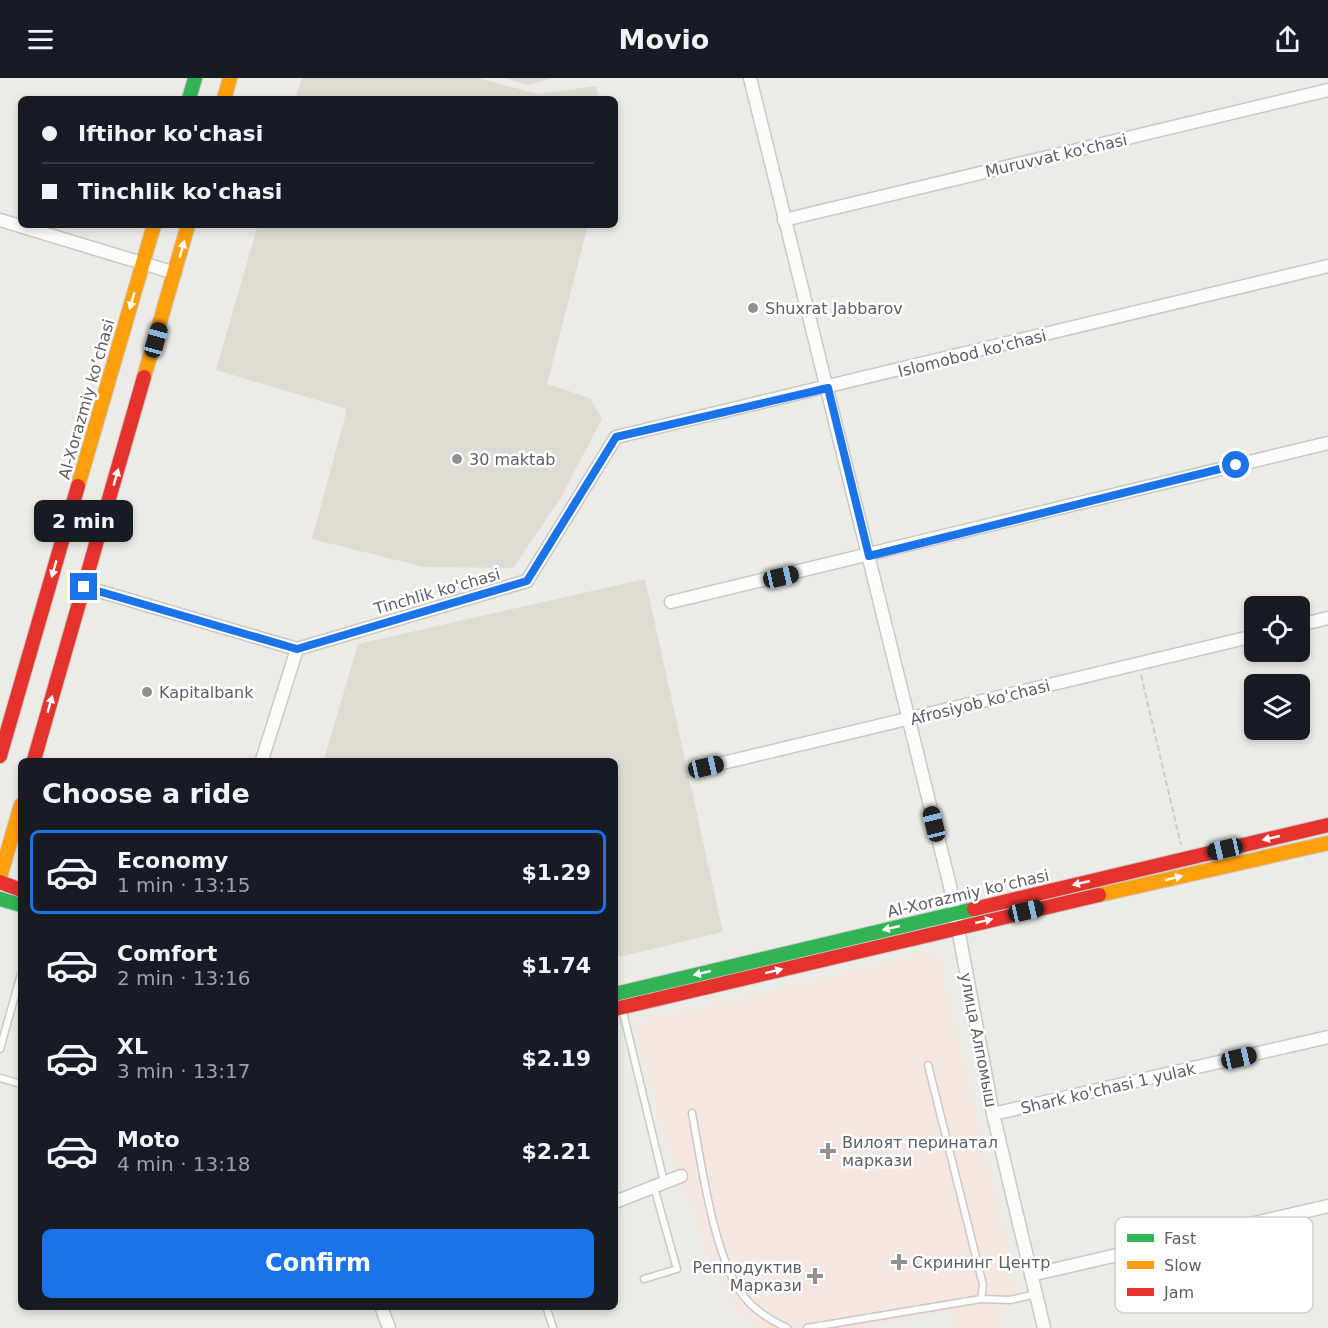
<!DOCTYPE html>
<meta charset="utf-8">
<style>
:root{--surface:#171b24;--page:#242831;--text:#f1f3f6;--muted:#9ea1a6;--line:#363941;--accent:#1a73e8}
body{margin:0;font-family:"DejaVu Sans",sans-serif;background:var(--page);color:var(--text);height:100vh;display:flex;flex-direction:column;font-size:22px;white-space:nowrap}
*{box-sizing:border-box;margin:0}
p{font-size:20px;color:var(--muted)}
.icon{flex:none;width:33px;height:33px;fill:none;stroke:currentColor;stroke-width:2;stroke-linecap:round;stroke-linejoin:round}
.map{position:relative;flex:1;overflow:hidden}
.drawer{position:absolute;left:18px;top:680px;width:600px;height:552px;display:flex;flex-direction:column;background:var(--surface);border-radius:9px;box-shadow:0 3px 9px #0003}
.drawer>*{flex:none}
.top-card{position:absolute;left:18px;top:18px;width:600px;height:132px;border-radius:9px;box-shadow:0 3px 9px #0003;display:grid;align-content:center;height:132px;padding:0 24px;background:var(--surface)}
.controls{position:absolute;left:1244px;top:518px;display:grid;gap:12px}
.controls a{display:grid;place-items:center;width:66px;height:66px;border-radius:9px;background:var(--surface);box-shadow:0 3px 9px #0003;font-size:30px}
.end{position:absolute;width:27px;height:27px;margin:-14px;border:8px solid #1a73e8;background:#fff;box-shadow:0 0 0 3px #fff}
.from{border-radius:50%}
.bubble{position:absolute;height:42px;border-radius:9px;background:var(--surface);box-shadow:0 3px 9px #0003;font-size:20px;font-weight:600;line-height:42px;text-align:center}
.car{position:absolute;width:18px;height:36px;margin:-18px -9px;border-radius:8px;box-shadow:0 0 4px 2px #0007;background:linear-gradient(#222 24%,#8ab4d8 0 40%,#222 0 76%,#8ab4d8 0 86%,#222 0)}
.top-card b{display:flex;align-items:center;gap:21px;height:57px;font-size:22px}
.top-card b+b{border-top:2px solid var(--line)}
.top-card i{width:15px;height:15px;background:var(--text)}
ul{padding:0;list-style:none}
li{display:flex;align-items:center;gap:18px;height:84px;margin:0 12px 9px;padding:0 12px;border:3px solid transparent;border-radius:9px}
li div{flex:1}
li b{display:block;font-size:22px}
li em{font-style:normal;font-weight:600}
li.active{border-color:var(--accent)}
li>.icon{width:54px;height:54px;stroke-width:1.5}
h2{padding:0 24px;font-size:27px;line-height:72px}
.action{display:flex;gap:12px;margin-top:auto;padding:12px 24px}
.action a{flex:1;height:69px;border-radius:9px;background:var(--accent);color:#fff;font-size:24px;font-weight:600;line-height:69px;text-align:center}
header{display:flex;justify-content:space-between;align-items:center;height:78px;padding:0 24px;background:var(--surface);font-size:27px;font-weight:600}
.map>svg:first-child{display:block}
</style>
<header><svg class="icon" aria-label="menu" viewBox="0 0 24 24"><path d="M4 6h16M4 12h16M4 18h16"/></svg>Movio<svg class="icon" aria-label="share" viewBox="0 0 24 24"><path d="M12 15V3M7 8l5-5 5 5M5 13v7h14v-7"/></svg></header>
<div class="map">
<svg width="1328" height="1250" viewBox="0 0 1328 1250">
<rect width="100%" height="100%" fill="#ecebe6"/>
<g fill="#dddbd4">
<path d="M302 0H478L538 16 596 8 599 21H295Z"/>
<path d="M505 0H553L528 7Z"/>
<path d="M258 147H588L547 306 590 320 602 341 560 421 513 490 424 489 312 461 347 331 216 292Z"/>
<path d="M645 501 723 854 615 880V682H324L358 566Z"/>
</g>
<path fill="#f5e6e2" d="M937 874 1021 1227 996 1232 1001 1250H958L953 1233 858 1250H761L737 1232 713 1189 663 1047 635 946Z"/>
<g fill="none" stroke-linecap="round" stroke-linejoin="round">
<g stroke="#c8c8c7" stroke-width="9">
<g id="lane">
<path d="M622 930 664 1104"/>
<path d="M0 971 21 896"/>
<path d="M928 987 983 1207 981 1221 1010 1222 1036 1216"/>
<path d="M0 1000 21 1006"/>
<path d="M692 1035C701 1083 714 1185 746 1221 757 1234 772 1243 787 1250"/>
<path d="M644 1201 677 1191 654 1109"/>
<path d="M546 1228 553 1250"/>
<path d="M807 1250 981 1221"/>
</g>
</g>
<g stroke="#c8c8c7" stroke-width="15">
<g id="street">
<path d="M750 0 950 808 993 1036 1044 1250"/>
<path d="M0 142 175 195"/>
<path d="M784 142 1328 12"/>
<path d="M85 509 297 571 527 503 616 359 1328 188"/>
<path d="M671 524 1328 365"/>
<path d="M1299 547 1328 540"/>
<path d="M262 682 297 571"/>
<path d="M706 689 1254 558"/>
<path d="M993 1036 1328 959"/>
<path d="M615 1124 681 1098"/>
<path d="M1031 1197 1328 1128"/>
<path d="M381 1228 389 1250"/>
</g>
</g>
<g stroke="#c8c9c8" stroke-width="16">
<g id="fast">
<path d="M189 21 195 0"/>
<path d="M0 821 21 827"/>
<path d="M615 916 974 831"/>
</g>
</g>
<g stroke="#c8c9c8" stroke-width="16">
<g id="slow">
<path d="M224 21 230 0"/>
<path d="M144 299 188 147"/>
<path d="M78 408 154 147"/>
<path d="M0 799 21 727"/>
<path d="M1099 817 1328 765"/>
</g>
</g>
<g stroke="#c8c9c8" stroke-width="16">
<g id="jam">
<path d="M0 678 78 408"/>
<path d="M34 682 144 299"/>
<path d="M0 804 21 812"/>
<path d="M974 831 1328 747"/>
<path d="M615 931 1099 817"/>
</g>
</g>
<path stroke="#c8ccca" stroke-width="2" stroke-dasharray="6 3" stroke-linecap="butt" d="M1141 597 1181 767"/>
<use href="#lane" stroke="#fcfcfb" stroke-width="6"/>
<use href="#street" stroke="#fcfcfb" stroke-width="12"/>
<use href="#fast" stroke="#30b455" stroke-width="14"/>
<use href="#slow" stroke="#ff9f0a" stroke-width="14"/>
<use href="#jam" stroke="#e5322d" stroke-width="14"/>
</g>
<defs><path id="oneway-solid" d="M-6-.8H1V-3.2L6.5 0L1 3.2V.8H-6Z" transform="scale(1.5)"/></defs>
<g fill="#fff">
<use href="#oneway-solid" transform="translate(182 171) rotate(-74)"/>
<use href="#oneway-solid" transform="translate(132 223) rotate(106)"/>
<use href="#oneway-solid" transform="translate(116 399) rotate(-74)"/>
<use href="#oneway-solid" transform="translate(54 491) rotate(106)"/>
<use href="#oneway-solid" transform="translate(50 626) rotate(-74)"/>
<use href="#oneway-solid" transform="translate(1271 760) rotate(167)"/>
<use href="#oneway-solid" transform="translate(1174 800) rotate(-13)"/>
<use href="#oneway-solid" transform="translate(1081 805) rotate(167)"/>
<use href="#oneway-solid" transform="translate(984 843) rotate(-13)"/>
<use href="#oneway-solid" transform="translate(891 850) rotate(167)"/>
<use href="#oneway-solid" transform="translate(774 893) rotate(-14)"/>
<use href="#oneway-solid" transform="translate(702 895) rotate(167)"/>
</g>
<g fill="none" stroke-linecap="round" stroke-linejoin="round">
<path stroke="#1a73e8" stroke-width="8" d="M84 509 297 571 527 503 616 359 828 310 869 478 1236 387"/>
</g>
<g fill="#8e9092" stroke="#fff" stroke-width="2">
<circle cx="753" cy="230" r="6"/>
<circle cx="457" cy="381" r="6"/>
<circle cx="147" cy="614" r="6"/>
<path d="M825 1064h6v6h6v6h-6v6h-6v-6h-6v-6h6z"/>
<path d="M896 1175h6v6h6v6h-6v6h-6v-6h-6v-6h6z"/>
<path d="M812 1189h6v6h6v6h-6v6h-6v-6h-6v-6h6z"/>
</g>
<g text-anchor="middle" stroke-width="5" stroke-linejoin="round" paint-order="stroke">
<g font-size="16" fill="#5b5f65" stroke="#fff">
<text transform="translate(1056 77) rotate(-13)" y="6">Muruvvat ko'chasi</text>
<text transform="translate(972 275) rotate(-14)" y="6">Islomobod ko'chasi</text>
<text transform="translate(86 321) rotate(-74)" y="6">Al-Xorazmiy ko’chasi</text>
<text transform="translate(437 513) rotate(-16)" y="6">Tinchlik ko'chasi</text>
<text transform="translate(980 624) rotate(-14)" y="6">Afrosiyob ko'chasi</text>
<text transform="translate(968 815) rotate(-13)" y="6">Al-Xorazmiy ko’chasi</text>
<text transform="translate(979 962) rotate(79)" y="6">улица Алпомыш</text>
<text transform="translate(1108 1010) rotate(-13)" y="6">Shark ko'chasi 1 yulak</text>
</g>
<g font-size="16" fill="#5b5f65" stroke="#fff" text-anchor="start">
<text x="765" y="236">Shuxrat Jabbarov</text>
<text x="469" y="387">30 maktab</text>
<text x="159" y="620">Kapitalbank</text>
<text x="842" y="1070">Вилоят перинатал<tspan x="842" dy="18">маркази</tspan></text>
<text x="912" y="1190">Скрининг Центр</text>
<text x="802" y="1195" text-anchor="end">Репподуктив<tspan x="802" dy="18">Маркази</tspan></text>
</g>
</g>
<rect x="1115" y="1139" width="198" height="96" rx="9" fill="#fff" stroke="#cecfd1" stroke-width="1.5"/>
<rect x="1127" y="1156" width="27" height="8" fill="#30b455"/>
<rect x="1127" y="1183" width="27" height="8" fill="#ff9f0a"/>
<rect x="1127" y="1210" width="27" height="8" fill="#e5322d"/>
<g font-size="16" fill="#5b5f65">
<text x="1164" y="1166">Fast</text>
<text x="1164" y="1193">Slow</text>
<text x="1164" y="1220">Jam</text>
</g>
</svg>
<div class="controls">
<a><svg class="icon" aria-label="locate" viewBox="0 0 24 24"><circle cx="12" cy="12" r="6"/><path d="M12 2v4M12 18v4M2 12h4M18 12h4"/></svg></a>
<a><svg class="icon" aria-label="layers" viewBox="0 0 24 24"><path d="M12 4l9 5-9 5-9-5zM3 14l9 5 9-5"/></svg></a>
</div>
<i class="end from" style="left:1236px;top:387px"></i>
<i class="end" style="left:84px;top:509px"></i>
<div class="bubble" style="left:34px;top:422px;width:99px">2 min</div>
<i class="car" style="left:156px;top:262px;rotate:16deg"></i>
<i class="car" style="left:781px;top:499px;rotate:77deg"></i>
<i class="car" style="left:706px;top:689px;rotate:77deg"></i>
<i class="car" style="left:934px;top:746px;rotate:346deg"></i>
<i class="car" style="left:1225px;top:771px;rotate:257deg"></i>
<i class="car" style="left:1026px;top:833px;rotate:77deg"></i>
<i class="car" style="left:1239px;top:980px;rotate:77deg"></i>
<div class="top-card">
<b><i class="from"></i>Iftihor ko'chasi</b>
<b><i></i>Tinchlik ko'chasi</b>
</div>
<section class="drawer">
<h2>Choose a ride</h2>
<ul>
<li class="active"><svg class="icon" aria-label="car" viewBox="0 0 24 24"><path d="M5 17H2v-5l4-1 3-4h7l3 4 3 1v5h-3M9 17h6M6 11h13"/><circle cx="7" cy="17" r="2"/><circle cx="17" cy="17" r="2"/></svg><div><b>Economy</b><p>1 min · 13:15</p></div><em>$1.29</em></li>
<li><svg class="icon" aria-label="car" viewBox="0 0 24 24"><path d="M5 17H2v-5l4-1 3-4h7l3 4 3 1v5h-3M9 17h6M6 11h13"/><circle cx="7" cy="17" r="2"/><circle cx="17" cy="17" r="2"/></svg><div><b>Comfort</b><p>2 min · 13:16</p></div><em>$1.74</em></li>
<li><svg class="icon" aria-label="car" viewBox="0 0 24 24"><path d="M5 17H2v-5l4-1 3-4h7l3 4 3 1v5h-3M9 17h6M6 11h13"/><circle cx="7" cy="17" r="2"/><circle cx="17" cy="17" r="2"/></svg><div><b>XL</b><p>3 min · 13:17</p></div><em>$2.19</em></li>
<li><svg class="icon" aria-label="car" viewBox="0 0 24 24"><path d="M5 17H2v-5l4-1 3-4h7l3 4 3 1v5h-3M9 17h6M6 11h13"/><circle cx="7" cy="17" r="2"/><circle cx="17" cy="17" r="2"/></svg><div><b>Moto</b><p>4 min · 13:18</p></div><em>$2.21</em></li>
</ul>
<div class="action"><a>Confirm</a></div>
</section>
</div>
